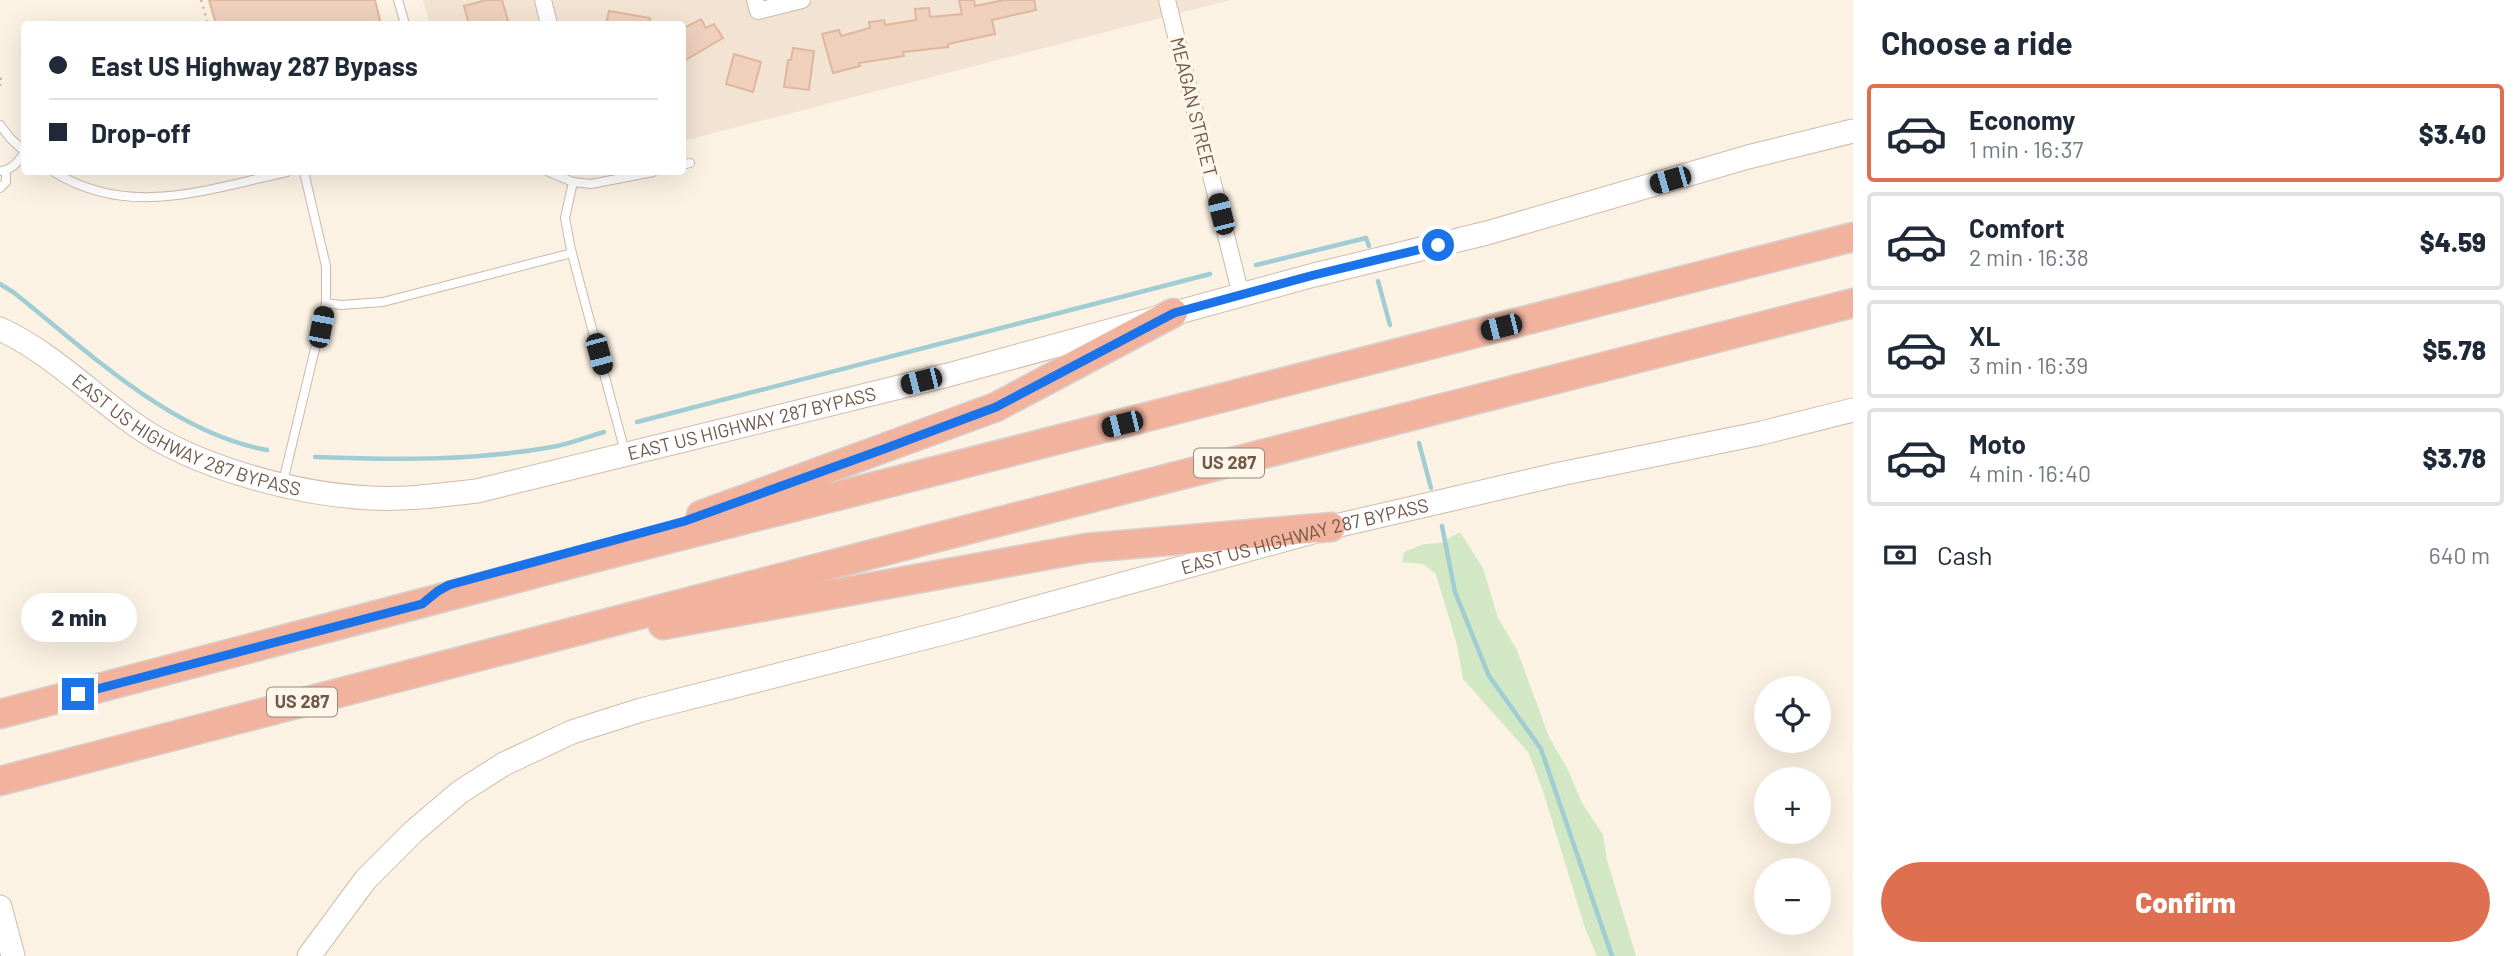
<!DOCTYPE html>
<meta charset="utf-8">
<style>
:root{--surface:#fff;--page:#f2f2f3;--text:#1f2937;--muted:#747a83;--line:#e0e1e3;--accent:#de6f50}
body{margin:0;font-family:Barlow,sans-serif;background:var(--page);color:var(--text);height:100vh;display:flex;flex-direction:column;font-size:26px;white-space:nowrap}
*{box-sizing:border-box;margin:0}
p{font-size:23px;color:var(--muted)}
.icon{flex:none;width:38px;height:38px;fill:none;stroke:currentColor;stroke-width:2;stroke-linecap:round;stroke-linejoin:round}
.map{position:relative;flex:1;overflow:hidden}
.details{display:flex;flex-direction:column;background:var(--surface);width:665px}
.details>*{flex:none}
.banner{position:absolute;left:21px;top:21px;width:665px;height:154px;border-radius:7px;box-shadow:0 7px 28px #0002;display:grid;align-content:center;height:154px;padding:0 28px;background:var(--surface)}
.buttons{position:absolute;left:1754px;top:676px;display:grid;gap:14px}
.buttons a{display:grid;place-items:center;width:77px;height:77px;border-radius:50%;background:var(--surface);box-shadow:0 7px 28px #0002;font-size:35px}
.end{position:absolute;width:32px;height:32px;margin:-16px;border:9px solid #1a73e8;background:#fff;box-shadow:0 0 0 4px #fff}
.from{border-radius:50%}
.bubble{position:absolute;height:49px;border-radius:24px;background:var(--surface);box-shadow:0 7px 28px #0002;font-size:23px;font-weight:800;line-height:49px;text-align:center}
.car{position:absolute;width:21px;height:42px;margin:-21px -10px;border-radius:9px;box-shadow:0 0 5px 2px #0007;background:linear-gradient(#222 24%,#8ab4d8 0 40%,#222 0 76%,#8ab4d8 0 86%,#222 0)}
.banner b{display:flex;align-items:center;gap:24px;height:66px;font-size:26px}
.banner b+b{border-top:2px solid var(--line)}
.banner i{width:18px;height:18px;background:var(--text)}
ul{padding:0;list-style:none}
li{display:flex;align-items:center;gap:21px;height:98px;margin:0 14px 10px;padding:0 14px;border:4px solid var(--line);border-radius:7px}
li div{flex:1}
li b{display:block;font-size:26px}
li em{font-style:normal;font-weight:800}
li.on{border-color:var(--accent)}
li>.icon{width:63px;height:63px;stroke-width:1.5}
h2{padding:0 28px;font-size:32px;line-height:84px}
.pay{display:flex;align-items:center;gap:18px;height:77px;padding:0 28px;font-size:26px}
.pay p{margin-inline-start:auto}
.primary-button{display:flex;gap:14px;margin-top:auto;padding:14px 28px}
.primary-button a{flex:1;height:80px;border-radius:42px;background:var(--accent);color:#fff;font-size:28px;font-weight:800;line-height:80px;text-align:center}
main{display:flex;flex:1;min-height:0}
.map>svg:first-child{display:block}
</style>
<main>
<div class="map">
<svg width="1853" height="956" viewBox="0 0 1853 956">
<rect width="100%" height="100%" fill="#fbf2e3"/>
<path fill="#f2e3d2" d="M423 0H1230L683 141 682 24H430Z"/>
<path fill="#d2e7c3" d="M1460 532 1483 568 1498 618 1517 650 1549 737 1568 770 1582 803 1603 835 1607 860 1636 956H1597L1585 928 1542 788 1528 752 1463 679 1457 645 1436 574 1423 564 1402 562 1404 552 1424 544 1441 543Z"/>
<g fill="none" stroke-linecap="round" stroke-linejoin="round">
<g stroke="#a0ccd4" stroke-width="4.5">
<path d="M1256 265 1366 238 1369 246"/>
<path d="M1378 281 1390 325"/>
<path d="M0 284 13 292C88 351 171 433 267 450"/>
<path d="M637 422 1210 274"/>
<path d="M1419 443 1431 488"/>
<path d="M315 457C394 460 474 461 552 447 569 444 587 437 604 432"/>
<path d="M1442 526 1455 592 1489 676 1541 749 1612 956"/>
</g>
</g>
<g fill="#eed0bd" stroke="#e0b79e" stroke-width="2">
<path d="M209 0H375L381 24H216Z"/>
<path d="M487 0H502L509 24H469L464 6Z"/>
<path d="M959 0H974L975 6 1004 0H1034L1036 10 992 20 995 34 948 44V47L903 52 904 56 859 63 860 66 833 73 822 34 839 30 841 36 870 28 869 22 884 20 885 25 916 20 915 9 929 8 930 17 962 14Z"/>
<path d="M609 11 650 18 649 24H606Z"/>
<path d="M701 19 706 28 714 24 723 38 682 62V29Z"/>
<path d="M793 48 814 51 809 90 784 87 788 60H791Z"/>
<path d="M734 54 761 62 753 92 726 84Z"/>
</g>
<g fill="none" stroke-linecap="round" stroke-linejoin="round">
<g stroke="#cbb9ab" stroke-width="10">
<g id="lane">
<path d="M398 0 405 24"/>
<path d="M0 125 10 138 24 151"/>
<path d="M682 165 690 163"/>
<path d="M0 171C12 170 18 162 24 153"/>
<path d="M54 172C130 219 207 189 287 172"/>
<path d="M549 172 573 182 565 218 571 250 625 452"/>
<path d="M573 182 591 184 653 172"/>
<path d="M0 188 6 182V171"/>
<path d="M326 303 341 305 383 302 572 253"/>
<path d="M283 482 326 303V266L304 172"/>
</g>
</g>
<g stroke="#cbb9ab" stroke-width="18">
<g id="street">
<path d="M543 0 549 24"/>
<path d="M755 0 758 11 802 0"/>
<path d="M1167 0 1241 295"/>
</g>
</g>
<g stroke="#d0bbab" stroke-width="25">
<g id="secondary">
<path id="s1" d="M0 329C50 352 90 393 134 424 194 467 298 495 371 498 407 500 441 495 477 491L948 375 1314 275 1487 233 1748 157 1853 131"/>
<path d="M0 907 13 956"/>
<path id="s2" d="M309 956 366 879 413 832 460 792 504 764 572 732 641 710 955 630 1331 527 1560 474 1762 433 1853 410"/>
</g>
</g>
<g stroke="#d7d0cd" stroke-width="31">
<g id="highway">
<path d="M701 515 996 407 1173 313"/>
<path d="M663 625 1086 548 1331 527"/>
<path d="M0 714 578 562 1853 237"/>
<path d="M0 781 915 543 1853 303"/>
</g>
</g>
<g stroke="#d3b4a0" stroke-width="2.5" stroke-dasharray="2 5" stroke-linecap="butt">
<path d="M201 0 208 24"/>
<path d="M21 73H24"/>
<path d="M0 79 4 78"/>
<path d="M0 84V91"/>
</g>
<use href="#lane" stroke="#fff" stroke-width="8"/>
<use href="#street" stroke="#fff" stroke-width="16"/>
<use href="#secondary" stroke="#fff" stroke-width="23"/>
<use href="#highway" stroke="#f1b39e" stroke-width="28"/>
</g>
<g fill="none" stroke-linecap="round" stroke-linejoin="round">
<path stroke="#1a73e8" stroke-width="9" d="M78 694 422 604 438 591 449 585 685 521 884 449 996 407 1174 313 1314 275 1438 245"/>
</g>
<g text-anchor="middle" stroke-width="7" stroke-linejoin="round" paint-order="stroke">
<g fill="#fef6e9" stroke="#9b877a" stroke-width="2">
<rect x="1194" y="448.5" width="70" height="29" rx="5"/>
<rect x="267" y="687.5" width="70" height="29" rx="5"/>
</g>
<g font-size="18" font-weight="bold" fill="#71584b">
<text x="1229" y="469">US 287</text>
<text x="302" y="708">US 287</text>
</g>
<g font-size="19" fill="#71584b" stroke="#fef6e9">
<text transform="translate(1194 107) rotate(76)" y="7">MEAGAN STREET</text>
<text dy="7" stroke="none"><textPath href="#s1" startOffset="805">EAST US HIGHWAY 287 BYPASS</textPath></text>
<text dy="7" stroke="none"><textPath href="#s1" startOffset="217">EAST US HIGHWAY 287 BYPASS</textPath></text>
<text dy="7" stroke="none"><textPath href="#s2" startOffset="1110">EAST US HIGHWAY 287 BYPASS</textPath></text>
</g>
</g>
</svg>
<div class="buttons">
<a><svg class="icon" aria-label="locate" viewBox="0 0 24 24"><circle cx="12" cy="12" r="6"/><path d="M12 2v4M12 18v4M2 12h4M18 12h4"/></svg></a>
<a>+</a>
<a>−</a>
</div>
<i class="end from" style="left:1438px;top:245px"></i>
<i class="end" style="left:78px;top:694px"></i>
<div class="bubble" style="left:21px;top:593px;width:116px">2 min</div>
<i class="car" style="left:1670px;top:180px;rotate:254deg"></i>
<i class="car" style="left:1221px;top:214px;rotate:346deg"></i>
<i class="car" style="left:321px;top:327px;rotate:11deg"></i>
<i class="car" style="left:1501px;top:327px;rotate:256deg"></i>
<i class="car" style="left:599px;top:354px;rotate:165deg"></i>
<i class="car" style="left:921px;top:381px;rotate:256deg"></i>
<i class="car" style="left:1122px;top:424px;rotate:256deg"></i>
<div class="banner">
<b><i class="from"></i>East US Highway 287 Bypass</b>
<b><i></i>Drop-off</b>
</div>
</div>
<section class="details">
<h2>Choose a ride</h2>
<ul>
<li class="on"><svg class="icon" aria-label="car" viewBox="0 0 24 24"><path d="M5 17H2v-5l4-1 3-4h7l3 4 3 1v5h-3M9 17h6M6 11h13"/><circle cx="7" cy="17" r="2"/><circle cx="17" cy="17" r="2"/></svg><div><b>Economy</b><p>1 min · 16:37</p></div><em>$3.40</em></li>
<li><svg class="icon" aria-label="car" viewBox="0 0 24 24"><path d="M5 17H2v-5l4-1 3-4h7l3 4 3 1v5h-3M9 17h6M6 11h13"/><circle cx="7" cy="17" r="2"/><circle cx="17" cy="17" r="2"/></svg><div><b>Comfort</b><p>2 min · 16:38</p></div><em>$4.59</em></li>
<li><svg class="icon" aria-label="car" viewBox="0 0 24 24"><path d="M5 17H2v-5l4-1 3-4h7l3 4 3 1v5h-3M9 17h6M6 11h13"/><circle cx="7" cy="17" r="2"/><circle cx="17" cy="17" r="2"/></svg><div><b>XL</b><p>3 min · 16:39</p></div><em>$5.78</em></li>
<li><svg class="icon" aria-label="car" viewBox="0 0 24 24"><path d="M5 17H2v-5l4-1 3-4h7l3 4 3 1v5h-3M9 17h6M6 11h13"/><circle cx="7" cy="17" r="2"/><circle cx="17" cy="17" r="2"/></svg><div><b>Moto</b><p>4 min · 16:40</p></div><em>$3.78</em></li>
</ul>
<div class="pay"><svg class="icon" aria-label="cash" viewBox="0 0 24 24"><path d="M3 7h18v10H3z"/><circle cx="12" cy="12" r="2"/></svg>Cash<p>640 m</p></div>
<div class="primary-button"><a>Confirm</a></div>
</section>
</main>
